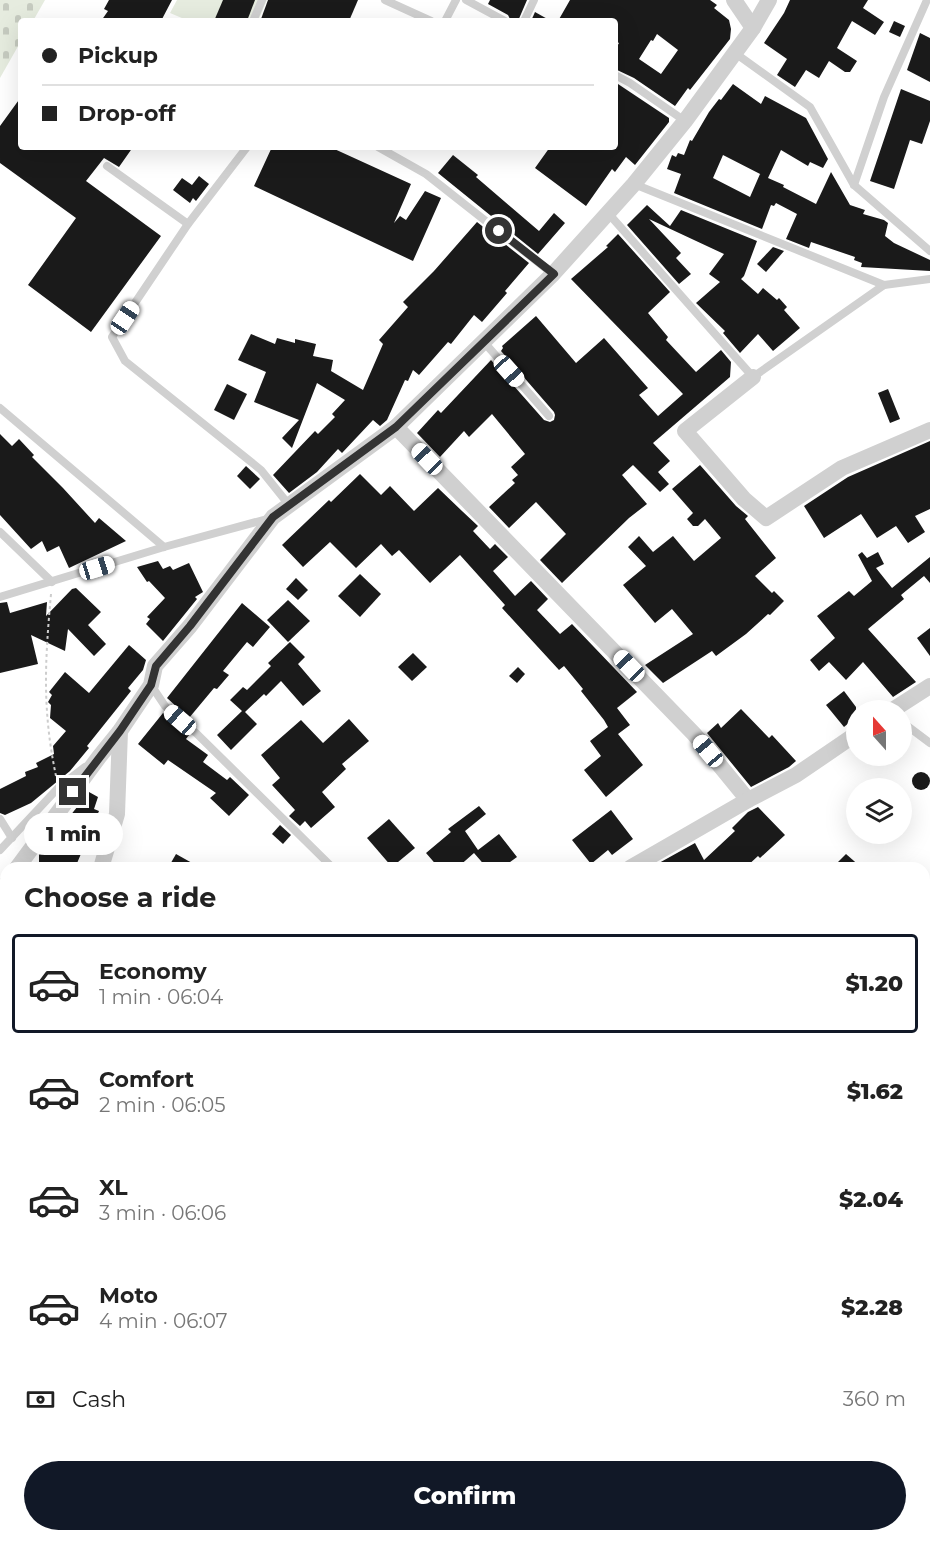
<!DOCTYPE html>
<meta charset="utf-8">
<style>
:root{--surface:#fff;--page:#f2f2f2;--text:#222;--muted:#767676;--line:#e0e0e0;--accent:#111827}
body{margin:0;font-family:Montserrat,sans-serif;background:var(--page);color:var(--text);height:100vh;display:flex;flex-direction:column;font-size:22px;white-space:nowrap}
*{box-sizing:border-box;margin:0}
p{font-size:20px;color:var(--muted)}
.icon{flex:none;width:33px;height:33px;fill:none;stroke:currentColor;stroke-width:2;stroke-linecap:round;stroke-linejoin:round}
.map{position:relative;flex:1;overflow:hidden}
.panel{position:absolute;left:0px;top:862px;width:930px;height:680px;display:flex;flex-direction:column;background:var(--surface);border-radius:18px 18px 0 0;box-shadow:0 6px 24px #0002}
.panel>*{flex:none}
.top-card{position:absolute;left:18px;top:18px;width:600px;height:132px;border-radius:6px;box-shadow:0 6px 24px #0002;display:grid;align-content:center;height:132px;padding:0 24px;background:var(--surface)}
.needle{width:39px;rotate:339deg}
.tools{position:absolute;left:846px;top:700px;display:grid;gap:12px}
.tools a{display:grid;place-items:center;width:66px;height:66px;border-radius:50%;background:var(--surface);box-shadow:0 6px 24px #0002;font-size:30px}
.end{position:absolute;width:27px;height:27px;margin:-14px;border:8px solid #333;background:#fff;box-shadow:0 0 0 3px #fff}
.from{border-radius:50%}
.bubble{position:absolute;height:42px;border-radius:21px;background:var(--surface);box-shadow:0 6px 24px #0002;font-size:20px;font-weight:800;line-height:42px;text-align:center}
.car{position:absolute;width:18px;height:36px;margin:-18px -9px;border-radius:8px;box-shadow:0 0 4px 2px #0007;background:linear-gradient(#fff 24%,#345 0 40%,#fff 0 76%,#345 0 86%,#fff 0)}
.top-card b{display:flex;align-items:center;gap:21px;height:57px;font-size:22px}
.top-card b+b{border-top:2px solid var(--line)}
.top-card i{width:15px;height:15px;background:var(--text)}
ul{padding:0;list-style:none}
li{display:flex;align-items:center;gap:18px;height:99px;margin:0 12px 9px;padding:0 12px;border:3px solid transparent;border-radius:6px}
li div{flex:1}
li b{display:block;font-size:22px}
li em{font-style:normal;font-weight:800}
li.selected{border-color:var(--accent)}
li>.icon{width:54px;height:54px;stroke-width:1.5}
h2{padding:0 24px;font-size:27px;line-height:72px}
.pay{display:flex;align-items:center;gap:15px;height:66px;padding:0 24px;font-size:22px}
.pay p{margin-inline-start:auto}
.cta{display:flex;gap:12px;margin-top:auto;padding:12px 24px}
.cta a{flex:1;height:69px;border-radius:36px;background:var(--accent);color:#fff;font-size:24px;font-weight:800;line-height:69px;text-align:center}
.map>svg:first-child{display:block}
</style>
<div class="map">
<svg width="930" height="1541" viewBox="0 0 930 1541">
<defs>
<pattern id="cemetery-stones" width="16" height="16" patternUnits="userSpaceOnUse" patternTransform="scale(1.5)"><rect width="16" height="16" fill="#e6ecdf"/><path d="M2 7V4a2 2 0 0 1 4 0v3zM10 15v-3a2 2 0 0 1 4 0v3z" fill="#c6cbc0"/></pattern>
</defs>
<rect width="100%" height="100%" fill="#fff"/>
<path fill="#e6ecdf" d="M177 0H267L258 21H189L170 13Z"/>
<path fill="url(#cemetery-stones)" d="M0 0H45L33 21H21V41L0 78Z"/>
<g fill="#1a1a1a" fill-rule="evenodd">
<path d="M109 0H172L161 21H101L108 11 104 9Z"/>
<path d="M223 0H255L247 21H214Z"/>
<path d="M268 0H358L349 21H267L261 19Z"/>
<path d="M490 0H527L518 21H511L508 15 488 4Z"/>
<path d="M570 0H710L717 5 714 8 729 20 731 29 730 39 690 90 688 88 675 106 634 78 615 69V50L619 43 615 41V21H558ZM657 34 678 50 661 74 639 59 651 40 653 41Z"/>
<path d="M790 0H868L863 8 884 22 875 35 852 21 837 48 857 61 850 72H845L829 61 819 78 806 70 795 87 777 75 787 59 764 43 784 13Z"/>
<path d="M535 12 551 21H531Z"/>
<path d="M894 21 905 26 900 37 889 32Z"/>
<path d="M920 33 930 38V82L907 70Z"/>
<path d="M615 82 669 118V122L635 165 626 157 615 172 612 169 586 206 535 168 550 147H615Z"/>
<path d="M733 84 761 104 765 96 806 118 828 159 823 168 810 162 808 166 781 150 768 178 784 185 783 187 816 204 831 172 850 205 865 210 863 214 884 220 888 223 885 236 894 243 930 260V271L861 267 862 263 854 260 855 257 811 242 809 248 786 239 797 214 776 203 774 206 771 205 762 229 674 193 681 174 667 169 672 155 676 157 678 153 684 155 690 140 692 141 709 112 719 99 721 100ZM723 155 766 177 760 174 750 197 713 178Z"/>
<path d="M901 89 930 101V121L922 144 910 140 894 189 870 181Z"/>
<path d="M21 97V147H133L119 167 104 158 86 181 161 236 91 332 28 285 76 218 0 163V126Z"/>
<path d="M272 147H330L411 184 394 223 400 216 406 220 425 191 441 198 413 261 254 186Z"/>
<path d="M453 155 478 175 476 177 539 231 554 213 565 223 538 254 438 173Z"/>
<path d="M199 176 209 184 196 201 193 198 190 203 173 190 182 178 192 185Z"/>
<path d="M647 205 670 226 681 210 757 241 744 276 741 279 758 294 763 288 777 300 779 298 787 307 784 310 800 328 773 351 758 334 740 353 723 333 725 331 696 303 720 282 709 274 724 254 649 219 681 253 676 258 691 274 679 284 627 225Z"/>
<path d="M477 222 529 263 505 291 507 293 482 322 474 315 451 344 448 342 419 375 413 370 408 381 405 380 387 420 380 426 373 420 342 453 338 449 317 472 289 493 273 475 315 431 318 434 335 417 332 414 345 400 317 383 292 448 282 438 299 420 254 402 266 372 238 360 251 334 275 344 277 338 295 343V339L316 344 313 356 333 360 331 371 363 390 383 344 379 340 408 307 403 302 434 271Z"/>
<path d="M618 234 670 292 648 313 668 337 666 340 696 372 721 350 731 362 730 377 653 443 670 461 658 472 669 484 660 492 633 465 622 475 647 504 629 518 562 583 540 560 566 534 536 502 509 528 489 507 515 483 512 480 518 475 511 467 525 454 492 414 469 437 464 431 440 457 417 433 438 410 441 413 491 360 544 420 550 422 554 420 555 415 554 412 501 351 503 348 502 346 536 316 576 363 604 338 648 388 639 395 658 416 683 394 571 279 608 247 606 246Z"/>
<path d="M773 247 784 251 766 272 757 264Z"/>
<path d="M227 384 247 394 234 420 214 410Z"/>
<path d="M888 389 900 419 890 423 878 393Z"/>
<path d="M0 434 12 446 19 439 34 455 32 457 63 488 95 523 99 518 126 541 69 568 59 546 47 552 42 541 31 549 0 515Z"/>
<path d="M930 441V509L915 516 925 532 908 543 896 526 877 538 861 514 824 538 804 506 848 477Z"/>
<path d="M700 465 736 506 748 516 745 519 776 558 755 576 772 593 774 591 784 601 770 615 768 614 746 634 716 656 712 651 663 683 645 665 693 634 672 609 655 623 623 585 646 566 628 547 639 536 653 552 673 536 694 561 721 538 705 519 698 526H693L687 519 693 513 672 489Z"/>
<path d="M246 466 260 479 250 489 237 476Z"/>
<path d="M360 474 381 495 390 486 414 511 438 488 462 511 478 526 473 531 490 549 495 544 508 557 493 571 515 596 531 581 548 599 537 610 560 634 572 624 637 692 617 708 630 725 618 734 643 765 606 797 584 770 601 756 590 741 608 727 604 720 581 691 583 689 564 666 559 670 502 608 505 605 460 555 430 583 399 550 392 556 381 544 356 568 330 542 303 567 282 545 329 500 331 502Z"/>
<path d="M862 552 867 558 878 552 884 564 876 568 892 588 930 557V583L924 576 901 595 904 599 868 629 916 682 893 697 863 662 846 680 829 662 819 671 810 660 835 638 817 616 849 591 854 596 872 581 858 555Z"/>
<path d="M158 561 163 569 170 566 173 570 189 563 203 592 195 597 197 599 163 641 146 624 150 619 147 617 165 598 149 581 147 582 137 567Z"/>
<path d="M360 574 381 594 360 617 338 596Z"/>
<path d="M296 578 308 590 298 600 286 589Z"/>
<path d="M76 588 101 612 88 625 106 644 94 656 68 629 65 651 31 635 38 664 0 673V603L7 602 10 613 47 602 46 616 72 589Z"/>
<path d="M288 600 310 621 288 642 267 620Z"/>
<path d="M242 603 270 627 253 647 247 642 223 671 229 675 217 689 214 688 189 718 167 698Z"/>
<path d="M930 628V656L917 638Z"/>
<path d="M290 642 305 657 298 664 321 691 303 706 281 681 266 696 264 694 245 712 257 724 231 750 217 735 242 711 230 700 243 687 247 690 271 666 268 663Z"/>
<path d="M129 645 146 660 143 670 128 688 131 691 87 746 89 748 70 771 31 803 5 815 0 813V789L26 776 25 772 38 767 36 763 54 754 53 746 66 731 50 718 51 705 48 702 52 695 49 692 65 672 89 693Z"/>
<path d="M413 653 427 667 412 681 398 667Z"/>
<path d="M518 667 525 674 517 683 509 676Z"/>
<path d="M844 691 856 707V717L844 727 826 705Z"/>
<path d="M741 709 769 738 772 735 796 761 789 767 751 787 707 733 718 723 721 728Z"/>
<path d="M163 713 189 735 186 739 208 755 203 762 227 780 230 777 249 795 229 816 210 798 216 793 168 760 164 765 138 744Z"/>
<path d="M349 719 369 741 342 764 346 769 322 792 335 807 311 828 305 821 300 826 289 816 295 810 272 785 280 778 261 755 301 720 323 743Z"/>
<circle cx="921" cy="781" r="9"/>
<path d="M89 792 98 797 94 809 99 811 75 868H39V855Z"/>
<path d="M479 806 486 814 465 831 478 850 499 834 517 857 502 868H487L474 853 457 868H439L426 853 451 832 448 829Z"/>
<path d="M758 807 785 835 760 858 758 856 745 868H650L695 843 704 860 735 831 732 828 748 812Z"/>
<path d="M611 810 633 839 612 855 608 850 591 864 572 840Z"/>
<path d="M389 819 415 848 392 867 367 838Z"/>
<path d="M280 825 291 835 283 844 272 834Z"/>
<path d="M176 854 201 868H168Z"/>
<path d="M846 854 862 868H832Z"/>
</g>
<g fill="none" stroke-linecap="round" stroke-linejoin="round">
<g stroke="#cdcdcd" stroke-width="2" stroke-dasharray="3 3" stroke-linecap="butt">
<path d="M51 594C45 661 42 709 56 776"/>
<path d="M0 1273H6"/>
</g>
<g stroke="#d0d0d0" stroke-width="8">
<path d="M385 0 431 21"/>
<path d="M466 0 505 21"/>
<path d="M253 21 262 0"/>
<path d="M445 21 456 0"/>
<path d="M524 21 534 0"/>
<path d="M735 53 810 107 854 185 930 251"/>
<path d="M615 75 630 83 685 121"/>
<path d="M247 147 188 224 112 337 125 361 261 470 289 505"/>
<path d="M378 147 426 174 553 274"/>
<path d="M107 166 188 224"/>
<path d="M634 184 884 285"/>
<path d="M854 185 884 97 927 0"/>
<path d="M608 213 753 377 884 285 930 279"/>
<path d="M483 341 549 416"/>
<path d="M0 408 164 547"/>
<path d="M0 532 52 582"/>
<path d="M0 597 164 547 267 519"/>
<path d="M151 685 165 706 196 733 333 868"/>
<path d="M902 722 930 743"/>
<path d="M0 819 12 838"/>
<path d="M0 850 59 787 85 767"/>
<path d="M924 1392 930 1397"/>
<path d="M0 1411 6 1413"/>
<path d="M413 1536 421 1541"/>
</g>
<g stroke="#d0d0d0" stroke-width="16">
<path d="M734 0 753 28"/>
<path d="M753 377 685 431 744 499 766 518 842 468 930 430"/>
<path d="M396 427 694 734 748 800"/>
<path d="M891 711 930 686"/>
<path d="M17 868 99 757 120 731 151 685 155 666 190 626 273 517 396 427 553 274 634 184 685 121 753 28 769 0"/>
<path d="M101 868 117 814 120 731"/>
<path d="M630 868 748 800 796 775 856 734"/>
<path d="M0 892 6 884"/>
<path d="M0 1228 6 1207"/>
<path d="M924 1241 930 1244"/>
<path d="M629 1541V1536"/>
</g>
<g stroke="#d0d0d0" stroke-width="21">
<path d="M924 1492 930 1486"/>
<path d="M880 1541 883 1536"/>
</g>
</g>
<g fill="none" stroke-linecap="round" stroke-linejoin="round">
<path stroke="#333" stroke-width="8" d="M73 792 120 731 151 685 156 666 190 626 273 517 396 427 554 274 499 231"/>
</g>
</svg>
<div class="tools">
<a><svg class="needle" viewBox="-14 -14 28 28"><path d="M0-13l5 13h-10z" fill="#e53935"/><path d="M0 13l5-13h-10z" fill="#767676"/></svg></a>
<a><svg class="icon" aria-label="layers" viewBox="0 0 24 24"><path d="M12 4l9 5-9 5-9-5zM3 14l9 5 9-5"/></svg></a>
</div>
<i class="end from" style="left:499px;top:231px"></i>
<i class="end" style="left:73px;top:792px"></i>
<div class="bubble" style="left:24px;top:813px;width:99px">1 min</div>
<i class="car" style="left:125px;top:318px;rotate:34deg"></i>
<i class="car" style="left:509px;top:371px;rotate:138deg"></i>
<i class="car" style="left:427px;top:459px;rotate:316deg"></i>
<i class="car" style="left:97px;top:568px;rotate:73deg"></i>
<i class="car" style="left:629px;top:666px;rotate:316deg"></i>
<i class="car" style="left:180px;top:720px;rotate:311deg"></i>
<i class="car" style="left:708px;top:751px;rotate:320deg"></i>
<div class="top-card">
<b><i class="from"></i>Pickup</b>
<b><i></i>Drop-off</b>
</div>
<section class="panel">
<h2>Choose a ride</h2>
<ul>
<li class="selected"><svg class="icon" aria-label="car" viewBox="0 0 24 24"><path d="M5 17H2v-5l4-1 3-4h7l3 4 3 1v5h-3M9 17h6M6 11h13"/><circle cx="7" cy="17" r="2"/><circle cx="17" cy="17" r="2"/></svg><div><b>Economy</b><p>1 min · 06:04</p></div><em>$1.20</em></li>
<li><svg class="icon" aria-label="car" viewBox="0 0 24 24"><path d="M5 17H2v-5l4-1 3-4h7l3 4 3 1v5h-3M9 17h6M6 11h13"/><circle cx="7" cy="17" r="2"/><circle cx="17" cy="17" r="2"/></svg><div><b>Comfort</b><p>2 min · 06:05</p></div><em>$1.62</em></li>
<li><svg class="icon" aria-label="car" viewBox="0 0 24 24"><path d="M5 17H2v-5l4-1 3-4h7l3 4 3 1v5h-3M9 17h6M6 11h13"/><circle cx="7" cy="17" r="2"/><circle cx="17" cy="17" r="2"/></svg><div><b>XL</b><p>3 min · 06:06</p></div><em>$2.04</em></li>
<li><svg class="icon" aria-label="car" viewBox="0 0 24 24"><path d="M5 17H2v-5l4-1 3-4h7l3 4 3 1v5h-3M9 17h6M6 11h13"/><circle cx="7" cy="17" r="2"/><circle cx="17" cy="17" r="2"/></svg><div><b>Moto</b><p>4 min · 06:07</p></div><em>$2.28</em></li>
</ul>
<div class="pay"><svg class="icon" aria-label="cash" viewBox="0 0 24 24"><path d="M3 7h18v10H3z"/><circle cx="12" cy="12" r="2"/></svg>Cash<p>360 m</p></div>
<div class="cta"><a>Confirm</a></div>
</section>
</div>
